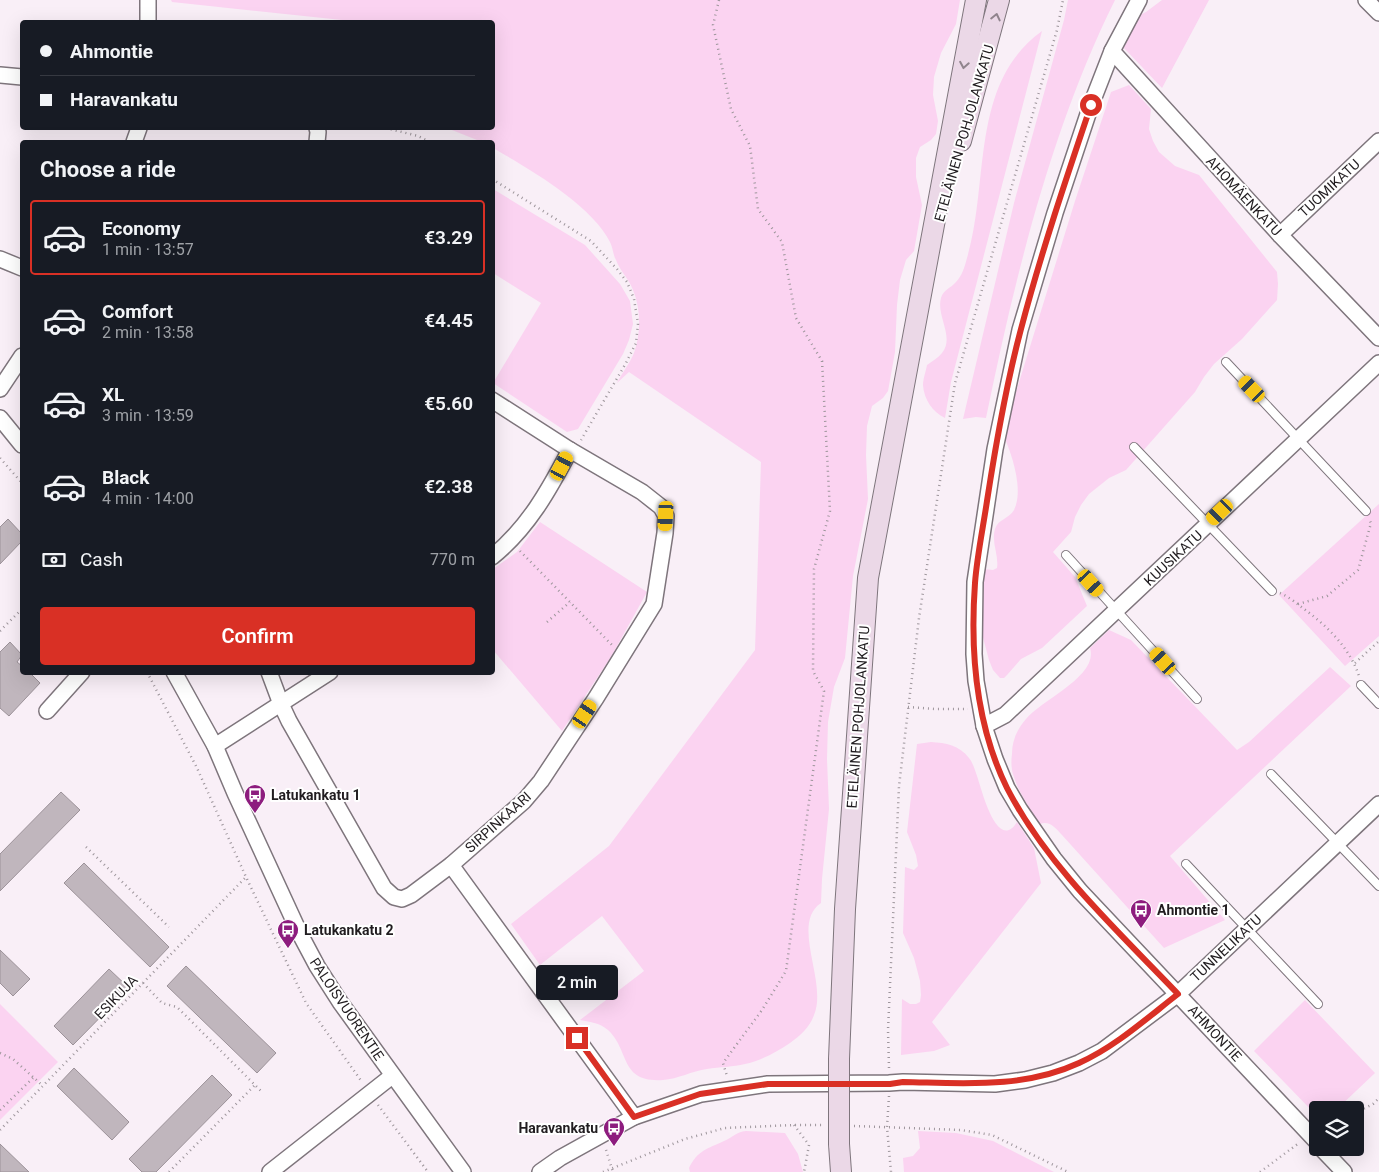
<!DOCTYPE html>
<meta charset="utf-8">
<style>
:root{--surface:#171b24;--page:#242831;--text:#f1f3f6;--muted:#9ea1a6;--line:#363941;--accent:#d93025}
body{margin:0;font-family:Roboto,sans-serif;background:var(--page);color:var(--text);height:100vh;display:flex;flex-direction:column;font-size:19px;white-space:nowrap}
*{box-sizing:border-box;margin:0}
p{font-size:16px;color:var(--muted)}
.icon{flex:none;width:28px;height:28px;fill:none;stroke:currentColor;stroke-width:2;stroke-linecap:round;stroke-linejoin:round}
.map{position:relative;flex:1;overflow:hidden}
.details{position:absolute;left:20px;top:140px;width:475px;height:535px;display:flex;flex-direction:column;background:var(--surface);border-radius:5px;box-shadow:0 5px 20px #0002}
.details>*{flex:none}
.guide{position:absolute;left:20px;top:20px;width:475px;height:110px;border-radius:5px;box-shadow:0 5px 20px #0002;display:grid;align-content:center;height:110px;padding:0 20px;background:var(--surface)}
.buttons{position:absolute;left:1309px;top:1101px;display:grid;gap:10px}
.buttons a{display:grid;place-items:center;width:55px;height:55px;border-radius:5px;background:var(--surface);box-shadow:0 5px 20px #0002;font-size:25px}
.end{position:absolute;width:22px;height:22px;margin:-11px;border:6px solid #d93025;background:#fff;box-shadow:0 0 0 2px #fff}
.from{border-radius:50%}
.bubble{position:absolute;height:35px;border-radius:5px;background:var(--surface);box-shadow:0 5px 20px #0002;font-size:16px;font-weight:600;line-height:35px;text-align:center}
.car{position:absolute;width:15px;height:30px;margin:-15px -8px;border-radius:6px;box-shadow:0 0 4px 1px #0007;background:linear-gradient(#f5c518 24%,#345 0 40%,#f5c518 0 76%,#345 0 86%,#f5c518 0)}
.guide b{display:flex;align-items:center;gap:18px;height:48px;font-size:19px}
.guide b+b{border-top:1px solid var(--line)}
.guide i{width:12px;height:12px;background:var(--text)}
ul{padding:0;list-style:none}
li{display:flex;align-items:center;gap:15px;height:75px;margin:0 10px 8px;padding:0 10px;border:2px solid transparent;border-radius:5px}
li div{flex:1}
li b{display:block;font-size:19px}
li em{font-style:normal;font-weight:600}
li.on{border-color:var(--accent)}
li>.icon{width:45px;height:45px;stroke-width:1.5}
h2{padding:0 20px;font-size:22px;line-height:60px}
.pay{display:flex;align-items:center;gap:12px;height:55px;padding:0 20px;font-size:19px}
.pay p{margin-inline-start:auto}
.primary-button{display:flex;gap:10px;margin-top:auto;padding:10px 20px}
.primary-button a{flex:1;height:58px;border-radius:5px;background:var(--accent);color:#fff;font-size:20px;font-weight:600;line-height:58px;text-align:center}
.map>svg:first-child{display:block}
</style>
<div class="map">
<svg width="1379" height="1172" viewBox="0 0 1379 1172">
<rect width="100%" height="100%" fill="#f9eff7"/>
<g fill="#fbd3f1">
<path d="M171 0H960L956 24 941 53 934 77 933 95 938 121 936 134 931 140 920 147 916 158V177L922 205 914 251 906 260 900 280 897 305 895 352 888 391 883 398 872 406 867 426 866 455 868 499 853 576 845 658 834 687 828 722 827 759 829 809 822 879 821 903C790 924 828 982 814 1015 810 1027 800 1036 790 1043 777 1052 760 1061 745 1064 733 1067 720 1067 707 1069 692 1071 678 1079 663 1080 619 1083 630 1050 608 1030 600 1023 591 1022 580 1020L644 971 602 916 540 965 511 924 609 846 755 650 761 462 629 372 617 383C622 373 630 363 634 353 641 333 641 309 633 290 629 279 620 271 616 260 613 255 613 248 610 242 592 205 528 168 493 148L492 142H482L447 128H492V22H361L172 2Z"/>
<path d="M1068 0H1115C1051 129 1015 277 986 418L976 417 963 419 1014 203 1064 20Z"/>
<path d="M1162 0H1209L1162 88 1123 47 1138 16 1146 12Z"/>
<path d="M1042 31 951 382 945 418C933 412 924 400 923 385 923 379 926 371 927 365 932 361 938 358 942 353 955 337 936 316 941 298 943 290 951 288 956 282 962 276 965 266 967 258 990 182 969 84 1042 31Z"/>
<path d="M1129 85 1151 109 1149 129 1153 141 1159 152 1175 166 1199 175 1277 272 1278 284 1277 300 1242 339 1214 364 1204 377 1195 392 1126 470 1109 478 1089 494 1081 505 1075 517 1071 532 1053 552 1075 577 1087 606 1042 648 1021 659 1007 675 1004 678H1000L993 670 989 660 981 630V598L984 569 993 570 997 568C999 555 991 542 995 529 998 519 1009 519 1014 510 1024 490 1012 454 1003 434L1075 201 1111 92Z"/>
<path d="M493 189 585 245 620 284 630 301 633 324 629 340 623 354 578 429 567 432 493 383 541 303 493 273Z"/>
<path d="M1379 504V636L1345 666 1279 595Z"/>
<path d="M540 522 647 592 611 657 562 731 493 650V569L517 552Z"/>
<path d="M1109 630 1131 640 1237 750 1249 742 1330 667 1351 686 1170 856 1225 920 1164 948 1062 835C1056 828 1049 820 1040 824L1035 818C1028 805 1018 791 1014 777 1011 770 1011 761 1012 754 1012 741 1017 729 1026 719 1041 700 1099 676 1090 648Z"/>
<path d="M931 742C946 743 959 745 969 758 973 763 975 770 977 776 981 787 997 854 1017 822L1034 848 1041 883 932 1022 950 1045 934 1051 901 1055 902 999 910 1004H916L920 1002 921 995 920 981 914 958 903 933 905 867 914 870 918 866 916 855 907 832 917 744Z"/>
<path d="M1305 1000 1375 1073 1336 1110H1318L1317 1116 1254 1051Z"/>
<path d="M0 1004 58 1062 0 1120Z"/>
<path d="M746 1131 785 1133 798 1154 803 1172H690L689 1168C698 1150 707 1149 724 1141 732 1138 736 1132 746 1131Z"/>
<path d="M918 1131 956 1133 993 1141 1054 1172H904L903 1158 913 1156 920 1148Z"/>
</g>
<g fill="#c0b6bd" stroke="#9c9299">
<path d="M8 519 22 534V541L0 564V527Z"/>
<path d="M10 642 22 655 17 662 22 666V672H29L40 683 9 716 0 708V652Z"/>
<path d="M61 792 80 810 0 891V854Z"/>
<path d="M84 863 169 947 150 967 64 883Z"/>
<path d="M0 950 30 979 13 996 0 983Z"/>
<path d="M186 966 276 1053 257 1073 167 986Z"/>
<path d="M109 969 129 988 73 1045 54 1026Z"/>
<path d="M74 1068 129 1122 112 1140 57 1086Z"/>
<path d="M212 1075 232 1095 156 1172H142L129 1159Z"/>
<path d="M0 1144 29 1172H0Z"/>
</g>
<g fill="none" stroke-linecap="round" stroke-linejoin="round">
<g stroke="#7e757c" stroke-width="10">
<g id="lane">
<path d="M1226 362 1366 511"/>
<path d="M1134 447 1272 591"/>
<path d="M1066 555 1197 699"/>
<path d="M1361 685 1379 704"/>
<path d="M1271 774 1379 886"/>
<path d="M1186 864 1318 1004"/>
</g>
</g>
<g stroke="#7e757c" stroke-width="18">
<g id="street">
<path d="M148 0V22"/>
<path d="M1139 0 1112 51 1091 105 1055 213 1020 330 995 449 975 582 974 654 976 681 984 726 995 759 1007 788 1020 810 1054 859 1080 891 1318 1143"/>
<path d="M1366 0 1379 13"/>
<path d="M1112 51 1280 235 1379 338"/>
<path d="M0 75 22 77"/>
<path d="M134 142 139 128"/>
<path d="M317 142 318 132 317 128"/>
<path d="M1280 235 1379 141"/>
<path d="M0 259 22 268"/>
<path d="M0 389 22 356"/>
<path d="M0 418 22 445"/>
<path d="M492 557C528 528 549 490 570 450"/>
<path d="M174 672 215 746 235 793 300 934 317 966 340 1002 463 1172"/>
<path d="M269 672 281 704 289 721 384 888 394 897 402 899 411 895 451 865 524 801 541 781 596 698 654 604 665 533 666 516 661 507 642 492 570 450 492 400"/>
<path d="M47 711 82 672"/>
<path d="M984 726 1005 715 1379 363"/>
<path d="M215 746 330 672"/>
<path d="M451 865 634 1117"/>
<path d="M1321 1148 1344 1172"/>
<path d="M270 1172 392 1076"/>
<path d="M540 1172 560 1158 634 1117 701 1094 768 1084 889 1083 903 1082 995 1084 1025 1080 1053 1073 1079 1063 1102 1051 1178 994 1379 804"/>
</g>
</g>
<g stroke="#7e757c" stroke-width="22">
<g id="secondary">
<path d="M961 141 999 0"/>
<path d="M839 1059 845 909 868 578 976 0"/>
<path d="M839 1144 841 1172"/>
</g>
</g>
<g stroke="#9e969c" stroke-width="2.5" stroke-dasharray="1 4" stroke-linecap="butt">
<path d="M719 0 713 25 731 109 750 146 758 209 782 242 796 318 822 361 830 511 814 569 813 671 824 691 786 971 762 1010 723 1063 727 1076"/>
<path d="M386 128 418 136 430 142"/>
<path d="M492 179 591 241 617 269 627 282 634 299 638 324 636 343 626 363 581 440"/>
<path d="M0 458 22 483"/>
<path d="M520 551 612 645"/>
<path d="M1280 593C1287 596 1294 601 1300 606 1325 624 1349 646 1359 676"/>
<path d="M1298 604 1327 596 1358 570 1371 523 1369 519"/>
<path d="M547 622 570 602"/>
<path d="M0 631 22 609"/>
<path d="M1355 663 1379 641"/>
<path d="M147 672 197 768 246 877 306 1003 362 1082"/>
<path d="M908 707 935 709H968"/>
<path d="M86 847 169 927"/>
<path d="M143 983 162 1003 177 1007 262 1092"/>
<path d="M0 1053 13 1059 43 1086"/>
<path d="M889 1068 888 1030 899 786 919 618 955 383 1057 30 1063 0"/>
<path d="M889 1096 887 1127 891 1172"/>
<path d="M378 1105 428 1172"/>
<path d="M0 1110 33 1078"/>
<path d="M1355 1113 1373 1104 1379 1098"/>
<path d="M794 1125 809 1145 804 1172"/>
<path d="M854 1126 961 1130 992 1135 1068 1172"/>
<path d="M0 1130 246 877"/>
<path d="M606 1150 613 1172"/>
<path d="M169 1172 255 1085"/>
<path d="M603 1172 685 1139 725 1128 794 1125H824"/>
<path d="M1260 1172 1299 1143"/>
</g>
<use href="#lane" stroke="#fff" stroke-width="8"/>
<use href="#street" stroke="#fff" stroke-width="15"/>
<use href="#secondary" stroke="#ebd8e7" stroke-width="20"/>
<g stroke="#7e757c" stroke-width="22" stroke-linecap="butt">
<path id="secondary-bridge" d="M839 1059V1144"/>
</g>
<use href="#secondary-bridge" stroke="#ebd8e7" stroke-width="20"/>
</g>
<defs><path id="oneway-chevron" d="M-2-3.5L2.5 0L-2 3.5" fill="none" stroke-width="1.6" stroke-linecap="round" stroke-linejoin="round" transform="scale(1.25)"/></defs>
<g stroke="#90848d">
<use href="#oneway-chevron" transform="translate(996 17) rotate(-77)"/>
<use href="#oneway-chevron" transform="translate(964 65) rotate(100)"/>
</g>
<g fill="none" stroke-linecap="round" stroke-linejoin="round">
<path stroke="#d93025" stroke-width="6" d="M577 1038 634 1117 700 1094 768 1084H890L903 1082C962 1083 1023 1089 1079 1063 1115 1047 1147 1018 1178 994 1118 931 1047 866 1007 788 976 725 970 652 975 583 977 556 983 528 987 501 996 443 1006 385 1021 329 1041 253 1066 179 1091 105"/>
</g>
<defs>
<g id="bus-pin" transform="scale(1.125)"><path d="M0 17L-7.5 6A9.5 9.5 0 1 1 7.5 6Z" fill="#8d1c7e" stroke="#fff"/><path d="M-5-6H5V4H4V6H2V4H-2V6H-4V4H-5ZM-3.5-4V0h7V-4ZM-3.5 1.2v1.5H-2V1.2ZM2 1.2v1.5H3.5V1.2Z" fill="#fff"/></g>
</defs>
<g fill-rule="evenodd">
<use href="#bus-pin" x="255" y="795"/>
<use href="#bus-pin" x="1141" y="910"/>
<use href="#bus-pin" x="288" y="930"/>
<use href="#bus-pin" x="614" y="1128"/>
</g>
<g text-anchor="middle" stroke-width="4" stroke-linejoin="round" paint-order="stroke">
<g font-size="14" fill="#211d20" stroke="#fff">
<text transform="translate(964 133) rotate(-74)" y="5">ETELÄINEN POHJOLANKATU</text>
<text transform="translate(1329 188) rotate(-43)" y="5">TUOMIKATU</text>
<text transform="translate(1244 196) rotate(47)" y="5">AHOMÄENKATU</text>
<text transform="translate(1173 558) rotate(-43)" y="5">KUUSIKATU</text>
<text transform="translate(858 717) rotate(-86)" y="5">ETELÄINEN POHJOLANKATU</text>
<text transform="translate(498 822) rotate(-42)" y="5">SIRPINKAARI</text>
<text transform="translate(1226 948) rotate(-43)" y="5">TUNNELIKATU</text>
<text transform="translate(116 997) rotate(-46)" y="5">ESIKUJA</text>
<text transform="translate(347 1009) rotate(56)" y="5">PALOISVUORENTIE</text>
<text transform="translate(1215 1033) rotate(47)" y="5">AHMONTIE</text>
</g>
<g font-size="14" font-weight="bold" fill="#211d20" stroke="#fff" text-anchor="start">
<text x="271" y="800">Latukankatu 1</text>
<text x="1157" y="915">Ahmontie 1</text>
<text x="304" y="935">Latukankatu 2</text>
<text x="598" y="1133" text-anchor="end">Haravankatu</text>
</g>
</g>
</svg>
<div class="buttons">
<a><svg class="icon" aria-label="layers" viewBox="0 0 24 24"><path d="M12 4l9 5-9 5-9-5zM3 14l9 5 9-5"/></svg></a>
</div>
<i class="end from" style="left:1091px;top:105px"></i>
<i class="end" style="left:577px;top:1038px"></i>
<div class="bubble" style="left:536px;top:965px;width:82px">2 min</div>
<i class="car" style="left:1252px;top:389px;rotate:316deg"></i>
<i class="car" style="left:562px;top:466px;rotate:28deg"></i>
<i class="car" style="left:1220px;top:512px;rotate:226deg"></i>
<i class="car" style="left:666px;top:516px;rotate:183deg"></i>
<i class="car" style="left:1091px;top:583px;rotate:138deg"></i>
<i class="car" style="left:1163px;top:661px;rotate:318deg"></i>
<i class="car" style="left:585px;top:714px;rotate:33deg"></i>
<div class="guide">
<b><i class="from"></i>Ahmontie</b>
<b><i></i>Haravankatu</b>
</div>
<section class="details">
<h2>Choose a ride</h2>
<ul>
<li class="on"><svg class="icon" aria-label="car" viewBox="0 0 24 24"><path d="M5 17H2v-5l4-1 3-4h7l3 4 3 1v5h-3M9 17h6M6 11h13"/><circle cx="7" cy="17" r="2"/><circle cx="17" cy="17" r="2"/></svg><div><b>Economy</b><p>1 min · 13:57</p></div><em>€3.29</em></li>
<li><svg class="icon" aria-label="car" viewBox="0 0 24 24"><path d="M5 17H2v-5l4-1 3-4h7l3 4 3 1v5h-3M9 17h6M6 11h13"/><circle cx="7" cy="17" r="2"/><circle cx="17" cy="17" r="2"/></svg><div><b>Comfort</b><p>2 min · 13:58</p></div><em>€4.45</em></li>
<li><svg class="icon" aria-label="car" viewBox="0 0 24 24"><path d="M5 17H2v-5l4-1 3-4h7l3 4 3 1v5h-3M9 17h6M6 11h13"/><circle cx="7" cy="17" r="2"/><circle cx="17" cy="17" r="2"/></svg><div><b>XL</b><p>3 min · 13:59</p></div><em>€5.60</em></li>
<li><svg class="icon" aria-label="car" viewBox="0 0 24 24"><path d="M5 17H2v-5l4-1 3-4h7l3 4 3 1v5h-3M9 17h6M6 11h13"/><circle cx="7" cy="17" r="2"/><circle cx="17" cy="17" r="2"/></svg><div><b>Black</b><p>4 min · 14:00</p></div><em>€2.38</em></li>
</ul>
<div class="pay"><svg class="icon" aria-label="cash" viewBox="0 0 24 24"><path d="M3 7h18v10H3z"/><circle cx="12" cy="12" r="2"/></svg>Cash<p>770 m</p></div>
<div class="primary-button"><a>Confirm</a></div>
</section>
</div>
